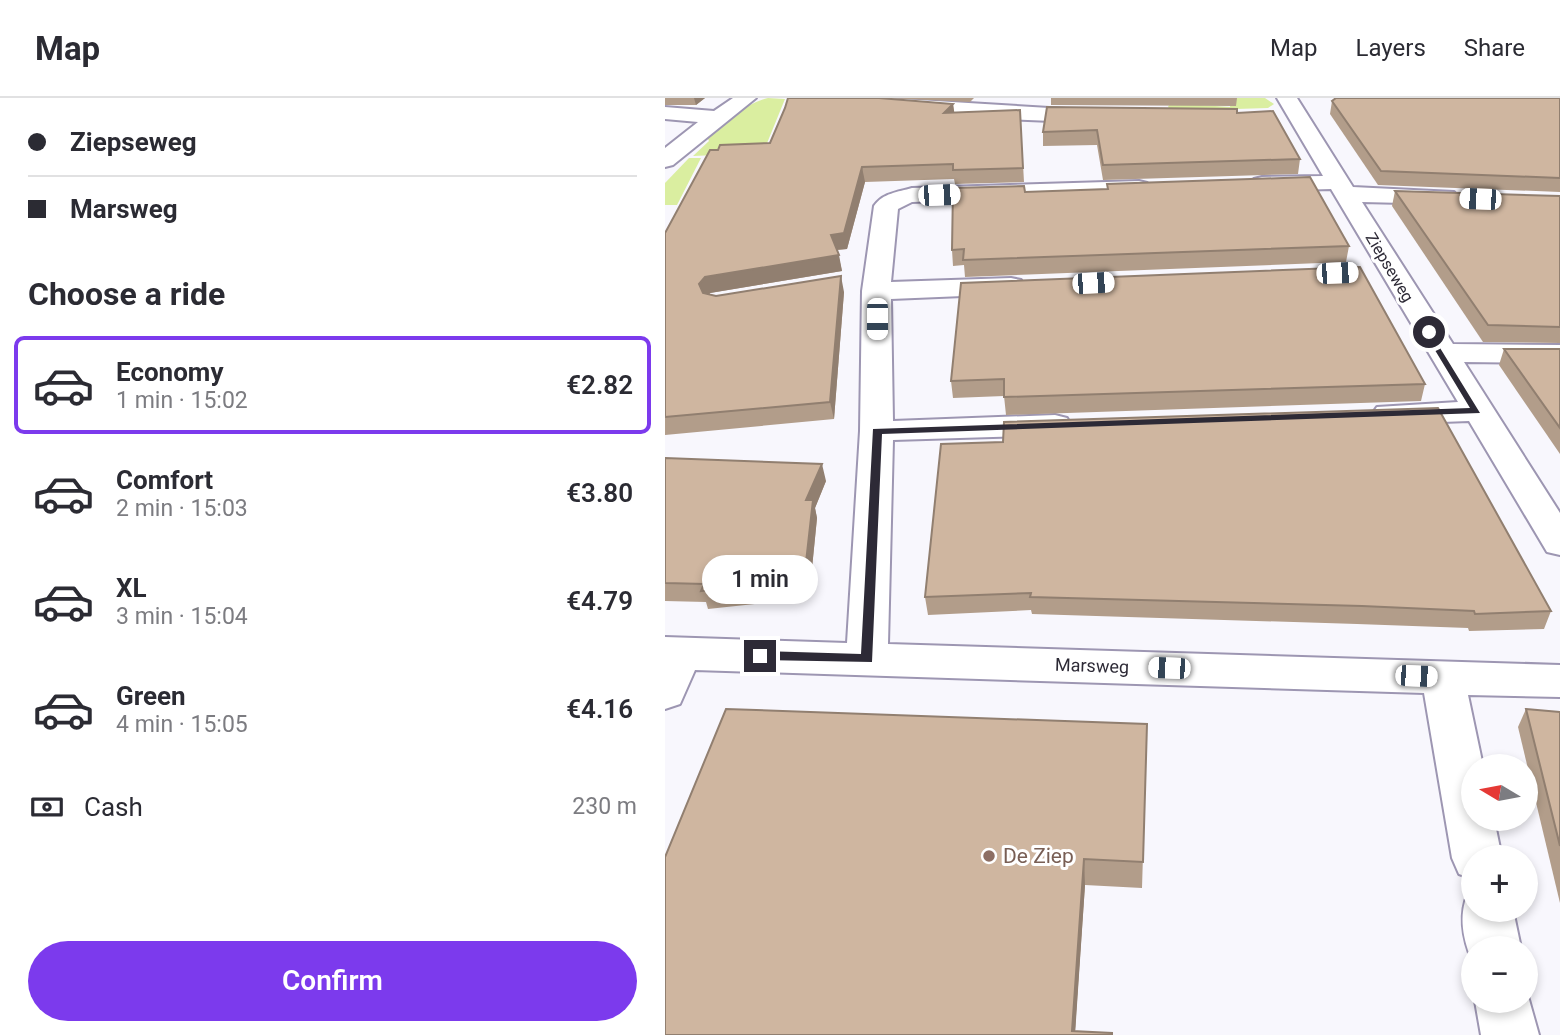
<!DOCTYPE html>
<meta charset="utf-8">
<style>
:root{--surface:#fff;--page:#f7f7f7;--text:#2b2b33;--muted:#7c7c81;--line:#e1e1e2;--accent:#7c3aed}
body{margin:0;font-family:Roboto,sans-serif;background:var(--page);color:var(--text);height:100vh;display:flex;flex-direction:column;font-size:26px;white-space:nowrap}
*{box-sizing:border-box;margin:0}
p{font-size:23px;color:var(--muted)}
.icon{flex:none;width:38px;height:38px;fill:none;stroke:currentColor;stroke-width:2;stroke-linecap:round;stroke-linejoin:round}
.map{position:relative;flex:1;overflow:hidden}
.details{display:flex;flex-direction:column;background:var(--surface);width:665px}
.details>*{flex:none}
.guide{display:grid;align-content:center;height:154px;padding:0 28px;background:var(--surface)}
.needle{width:46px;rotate:280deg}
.fabs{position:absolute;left:796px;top:656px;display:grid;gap:14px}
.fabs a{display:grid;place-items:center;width:77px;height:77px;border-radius:50%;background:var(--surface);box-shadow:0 4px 10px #0003;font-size:35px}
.end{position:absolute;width:32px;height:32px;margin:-16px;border:9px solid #2d2a36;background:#fff;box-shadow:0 0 0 4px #fff}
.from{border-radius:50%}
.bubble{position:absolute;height:49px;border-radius:24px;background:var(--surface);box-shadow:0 4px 10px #0003;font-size:23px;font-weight:600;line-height:49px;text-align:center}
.car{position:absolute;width:21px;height:42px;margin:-21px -10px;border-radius:9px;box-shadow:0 0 5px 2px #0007;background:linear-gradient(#fff 24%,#345 0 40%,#fff 0 76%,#345 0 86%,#fff 0)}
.guide b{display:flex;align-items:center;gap:24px;height:66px;font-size:26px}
.guide b+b{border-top:2px solid var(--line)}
.guide i{width:18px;height:18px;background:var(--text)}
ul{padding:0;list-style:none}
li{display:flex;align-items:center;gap:21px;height:98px;margin:0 14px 10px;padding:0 14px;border:4px solid transparent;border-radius:10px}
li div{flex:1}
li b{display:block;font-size:26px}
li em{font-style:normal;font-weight:600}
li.current{border-color:var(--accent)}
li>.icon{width:63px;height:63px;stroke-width:1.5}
h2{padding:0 28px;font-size:32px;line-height:84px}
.pay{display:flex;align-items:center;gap:18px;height:77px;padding:0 28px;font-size:26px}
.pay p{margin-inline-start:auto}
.cta{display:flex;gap:14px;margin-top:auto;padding:14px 28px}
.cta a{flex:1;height:80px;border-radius:42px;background:var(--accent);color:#fff;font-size:28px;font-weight:600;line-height:80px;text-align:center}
header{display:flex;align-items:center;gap:42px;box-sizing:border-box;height:98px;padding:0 35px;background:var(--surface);border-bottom:2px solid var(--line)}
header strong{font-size:33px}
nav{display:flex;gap:38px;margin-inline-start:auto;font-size:24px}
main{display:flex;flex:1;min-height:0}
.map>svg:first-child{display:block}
</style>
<header>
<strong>Map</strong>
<nav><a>Map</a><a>Layers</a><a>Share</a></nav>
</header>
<main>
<section class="details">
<div class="guide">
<b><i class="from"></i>Ziepseweg</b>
<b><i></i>Marsweg</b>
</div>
<h2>Choose a ride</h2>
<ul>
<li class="current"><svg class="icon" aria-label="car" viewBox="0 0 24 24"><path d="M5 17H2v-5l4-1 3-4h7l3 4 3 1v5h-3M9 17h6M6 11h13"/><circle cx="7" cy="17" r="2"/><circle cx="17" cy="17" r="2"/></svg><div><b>Economy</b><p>1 min · 15:02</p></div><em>€2.82</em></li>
<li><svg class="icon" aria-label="car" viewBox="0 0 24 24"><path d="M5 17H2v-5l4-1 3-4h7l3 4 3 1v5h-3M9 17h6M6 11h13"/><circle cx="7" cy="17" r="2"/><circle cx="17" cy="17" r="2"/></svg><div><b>Comfort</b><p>2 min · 15:03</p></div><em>€3.80</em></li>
<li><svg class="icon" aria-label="car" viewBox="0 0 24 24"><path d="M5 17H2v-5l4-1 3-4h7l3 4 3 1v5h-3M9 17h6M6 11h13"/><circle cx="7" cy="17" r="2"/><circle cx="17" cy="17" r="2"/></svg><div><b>XL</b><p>3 min · 15:04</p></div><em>€4.79</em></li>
<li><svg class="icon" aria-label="car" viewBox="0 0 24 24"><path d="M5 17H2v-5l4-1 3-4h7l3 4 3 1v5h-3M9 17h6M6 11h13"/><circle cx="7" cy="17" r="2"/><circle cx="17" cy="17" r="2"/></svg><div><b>Green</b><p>4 min · 15:05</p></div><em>€4.16</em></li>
</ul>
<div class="pay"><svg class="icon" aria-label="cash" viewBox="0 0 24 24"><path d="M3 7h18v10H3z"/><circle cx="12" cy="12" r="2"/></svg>Cash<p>230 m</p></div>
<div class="cta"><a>Confirm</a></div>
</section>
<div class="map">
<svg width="895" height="937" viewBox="0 0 895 937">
<rect width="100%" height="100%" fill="#f8f7fd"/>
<g fill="#daeea0">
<path d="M103 0 120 1 98 55 28 58 44 43 42 39C60 25 80 5 103 0Z"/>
<path d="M566 0H600L609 6 603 10 507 13 503 9 505 5 565 9Z"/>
<path d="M24 60H36L12 107H0V85Z"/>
</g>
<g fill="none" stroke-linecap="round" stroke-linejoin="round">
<g stroke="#9d96b2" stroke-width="4">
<g id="minor">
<path d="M68 0H91L8 67 0 69V50L33 24 0 21V9L49 13Z"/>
<path d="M147 0H221L434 13 444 19 434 25 296 19 157 6Z"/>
<path d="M612 0H632L688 89 789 94 793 99 789 104 781 106 697 104 788 246 895 247V265L799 264 895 415V457L882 454 804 323 723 326 712 323 707 316 712 309 793 304 666 91 597 93 589 91 585 86 589 81 597 79 658 78Z"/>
<path d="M474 83 482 85 486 90 482 95 247 104 233 111 226 184 346 180 356 182 360 188 356 194 346 196 226 201 228 323 390 317 402 320 406 327 402 334 390 337 228 342 223 546 895 567V599L803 597 818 668H808V721H829L837 760H808V781L794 776 787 760 759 595 30 572 15 606 0 611V539L182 545 195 333 197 193 209 108C218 95 233 94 247 90Z"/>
<path d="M808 793V812H848L856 850H808V865C798 842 793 818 803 795Z"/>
<path d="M861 891 874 937H816L810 903H861Z"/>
</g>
</g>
<use href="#minor" fill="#fff" fill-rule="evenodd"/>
</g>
<g fill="#b29d8a">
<path d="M0 0H40L31 7H0Z"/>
<path d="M221 0H309L305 4Z"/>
<path d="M386 0H572L571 8 386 7Z"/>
<path d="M895 0V94L713 87 665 16 667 3Z"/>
<path d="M288 6 289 15 355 12 359 84 290 86 289 81 200 84 182 151 172 152 177 173 45 195 44 197 51 198 179 194 169 321 0 337V135L53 52 105 45Z"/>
<path d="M572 15 635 61 633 76 438 82 432 47 378 48V34Z"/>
<path d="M442 86 684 148 681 164 300 179 299 167 288 168 287 152 360 94 442 91Z"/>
<path d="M730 93 895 98V245L818 244 727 108Z"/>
<path d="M296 185 760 286 756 303 341 317 339 298 288 300 286 283Z"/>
<path d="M839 251H895V356L834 267Z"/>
<path d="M276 346 886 513 879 531 804 533 803 530 692 526 367 516 366 512 263 517 260 499Z"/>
<path d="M0 360 161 383 150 410 152 420 144 500 43 511 41 504 0 503Z"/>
<path d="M861 611 895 614V805L853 629Z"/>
<path d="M482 626 477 790 420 787 410 933 0 937Z"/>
</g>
<g fill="#917f70">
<path d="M29 0H40L31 7Z"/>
<path d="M288 6 290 19 279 15Z"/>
<path d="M197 69 200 84 182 151 169 152 166 137Z"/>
<path d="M174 157 177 173 45 195 39 203 34 186 40 179Z"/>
<path d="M176 178 179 194 169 321 165 304Z"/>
<path d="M157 366 161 383 150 410 152 420 144 500 139 482 141 402Z"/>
<path d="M419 761 420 787 410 937 407 933Z"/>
</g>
<g fill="#cfb6a0" stroke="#917f70" stroke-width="2">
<path d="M123 0H214L288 6 279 15 355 12 358 70 288 72V66L197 69 179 135 166 137 174 157 40 179 34 186 38 195 51 198 176 178 165 304 0 319V135L45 52H53L55 47 105 45 120 10Z"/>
<path d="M671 0H895V80L716 73 667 3Z"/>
<path d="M382 9 572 11V15L608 13 635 61 438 67 432 32 378 34Z"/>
<path d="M645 79 684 148 298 162 299 151 287 152 288 90 359 88 360 94 443 91 442 86Z"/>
<path d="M730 93 895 98V229L823 227Z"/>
<path d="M695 169 760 286 339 299V281L286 283 296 185Z"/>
<path d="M839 251H895V330Z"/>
<path d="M773 310 886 513 810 516 809 513 697 508 365 499 366 495 260 499 276 346 338 344 339 324Z"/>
<path d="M0 360 157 366 141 402H148L139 482 36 493 39 486 0 485Z"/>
<path d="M61 611 482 626 478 764 419 761 407 933 447 935V937H0V759Z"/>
<path d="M861 611 895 614V748Z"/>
</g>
<path fill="#2d2a36" d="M764 232 815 315 217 336 207 564 95 562 89 558 95 553 196 556 208 331 805 310 759 234Z"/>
<circle fill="#8d6e63" stroke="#fff" stroke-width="2.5" cx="324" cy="758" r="7"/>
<g text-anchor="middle" stroke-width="6" stroke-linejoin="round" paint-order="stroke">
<g font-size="16" fill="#2d2a36" stroke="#fff">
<text transform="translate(725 169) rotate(59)" y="6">Ziepseweg</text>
</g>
<g font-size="18" fill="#2d2a36" stroke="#fff">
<text transform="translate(427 568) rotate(2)" y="6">Marsweg</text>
</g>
<g font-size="21" fill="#785e54" stroke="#fff" text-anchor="start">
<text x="338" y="765">De Ziep</text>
</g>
</g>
</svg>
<div class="fabs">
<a><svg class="needle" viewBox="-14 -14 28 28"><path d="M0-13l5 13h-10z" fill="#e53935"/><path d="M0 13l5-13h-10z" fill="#7c7c81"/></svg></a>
<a>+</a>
<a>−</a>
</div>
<i class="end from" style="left:764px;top:234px"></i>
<i class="end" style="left:95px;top:558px"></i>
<div class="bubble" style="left:37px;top:457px;width:116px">1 min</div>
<i class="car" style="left:274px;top:97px;rotate:88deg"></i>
<i class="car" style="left:815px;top:101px;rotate:272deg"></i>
<i class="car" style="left:672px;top:175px;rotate:88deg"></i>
<i class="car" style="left:428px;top:185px;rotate:87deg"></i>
<i class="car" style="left:212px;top:221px;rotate:180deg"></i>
<i class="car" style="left:504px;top:570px;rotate:272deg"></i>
<i class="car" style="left:751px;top:578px;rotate:92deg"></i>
</div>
</main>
